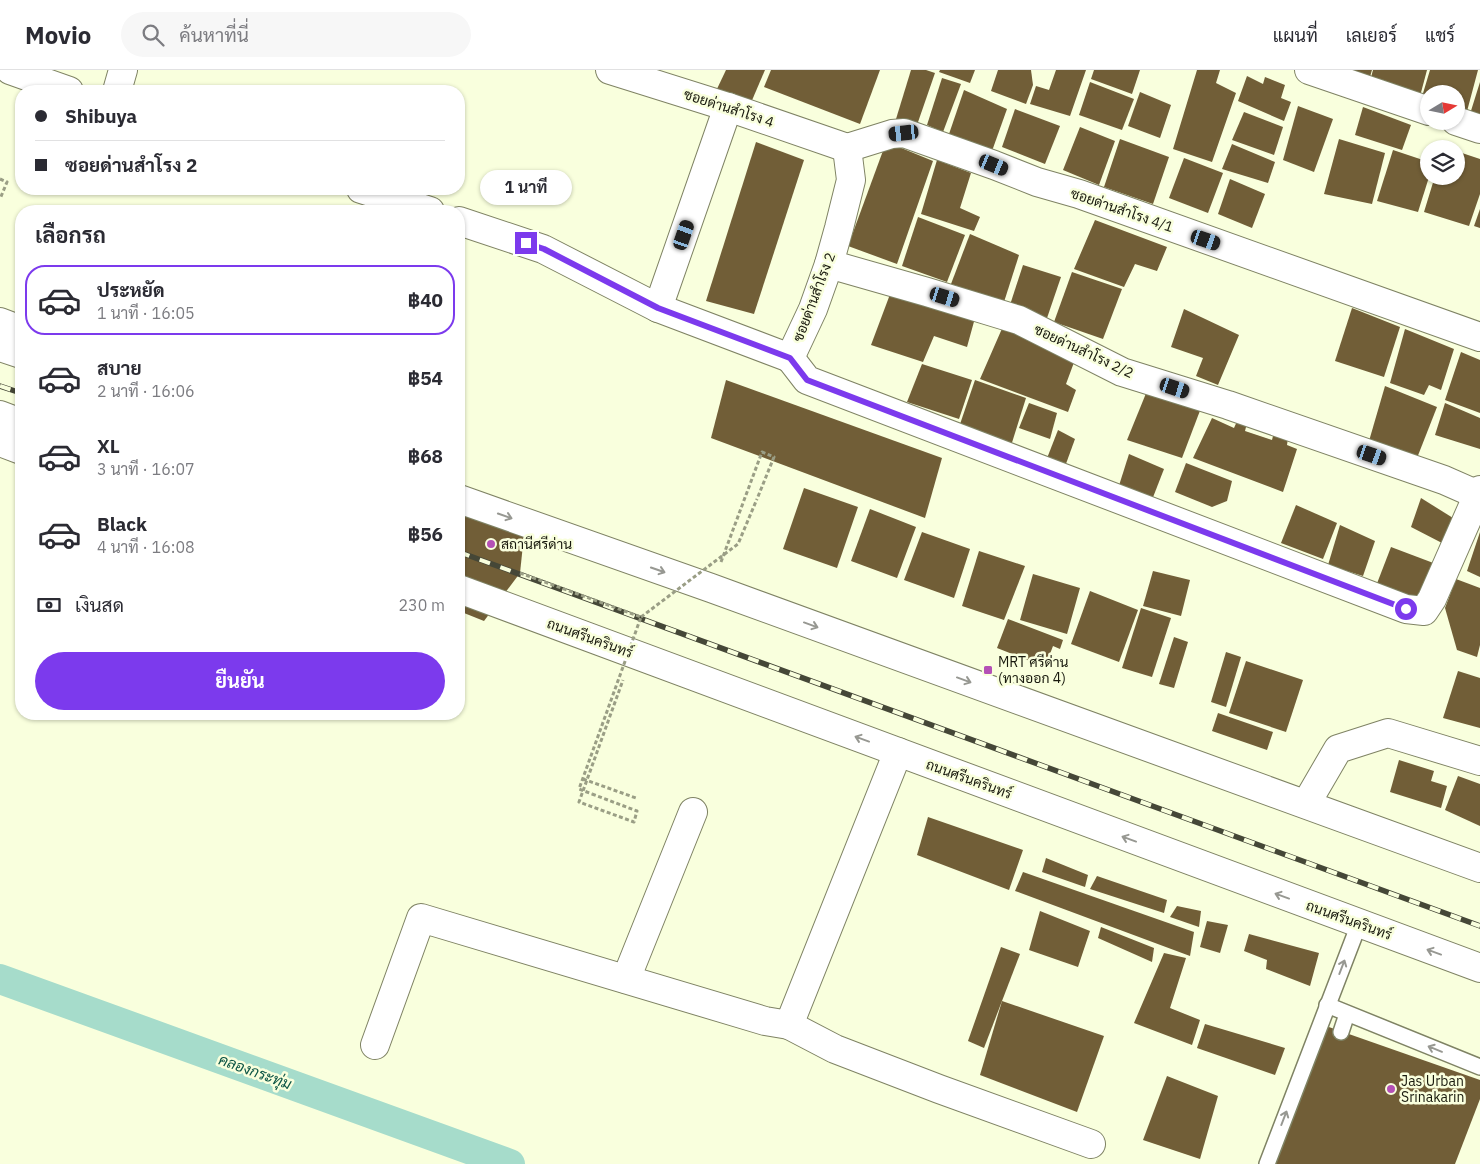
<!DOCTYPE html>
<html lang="th">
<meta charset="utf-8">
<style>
:root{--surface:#fff;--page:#f7f7f7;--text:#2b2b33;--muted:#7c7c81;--line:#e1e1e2;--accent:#7c3aed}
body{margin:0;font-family:"IBM Plex Sans",Sarabun,sans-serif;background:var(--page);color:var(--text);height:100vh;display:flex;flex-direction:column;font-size:19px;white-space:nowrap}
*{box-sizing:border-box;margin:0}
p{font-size:16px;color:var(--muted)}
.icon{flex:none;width:28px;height:28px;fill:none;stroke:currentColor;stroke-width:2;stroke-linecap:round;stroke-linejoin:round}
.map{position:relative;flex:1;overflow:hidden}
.panel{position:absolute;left:15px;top:135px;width:450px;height:515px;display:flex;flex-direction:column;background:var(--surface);border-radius:20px;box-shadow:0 1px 4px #0004}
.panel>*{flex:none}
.hud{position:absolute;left:15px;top:15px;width:450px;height:110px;border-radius:20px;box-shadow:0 1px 4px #0004;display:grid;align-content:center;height:110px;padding:0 20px;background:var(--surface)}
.needle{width:32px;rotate:80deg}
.buttons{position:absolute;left:1420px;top:15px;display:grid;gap:10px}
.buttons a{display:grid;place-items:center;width:45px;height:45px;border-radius:50%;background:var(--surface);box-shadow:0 1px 4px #0004;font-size:25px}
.end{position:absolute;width:22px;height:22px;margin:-11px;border:6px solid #7c3aed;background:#fff;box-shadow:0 0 0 2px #fff}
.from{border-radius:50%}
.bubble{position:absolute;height:35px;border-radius:18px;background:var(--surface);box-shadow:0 1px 4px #0004;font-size:16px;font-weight:700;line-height:35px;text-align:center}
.car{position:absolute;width:15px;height:30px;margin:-15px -8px;border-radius:6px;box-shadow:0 0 4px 1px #0007;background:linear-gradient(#222 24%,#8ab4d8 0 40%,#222 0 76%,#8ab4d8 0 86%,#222 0)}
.hud b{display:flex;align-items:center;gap:18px;height:48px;font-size:19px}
.hud b+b{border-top:1px solid var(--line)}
.hud i{width:12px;height:12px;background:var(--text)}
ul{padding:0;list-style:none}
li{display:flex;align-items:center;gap:15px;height:70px;margin:0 10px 8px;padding:0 10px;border:2px solid transparent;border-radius:20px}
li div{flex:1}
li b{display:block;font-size:19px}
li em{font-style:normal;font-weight:700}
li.current{border-color:var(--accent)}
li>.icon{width:45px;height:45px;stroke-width:1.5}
h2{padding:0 20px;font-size:22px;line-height:60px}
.pay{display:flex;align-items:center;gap:12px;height:55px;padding:0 20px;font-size:19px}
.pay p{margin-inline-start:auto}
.action{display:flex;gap:10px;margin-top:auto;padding:10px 20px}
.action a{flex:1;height:58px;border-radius:30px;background:var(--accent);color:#fff;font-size:20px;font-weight:700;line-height:58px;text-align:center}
header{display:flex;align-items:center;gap:30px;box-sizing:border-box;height:70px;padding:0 25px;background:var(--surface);border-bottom:1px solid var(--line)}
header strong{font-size:24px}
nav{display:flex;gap:28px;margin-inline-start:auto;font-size:18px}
.search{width:350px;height:45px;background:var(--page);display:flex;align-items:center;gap:12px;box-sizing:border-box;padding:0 18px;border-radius:28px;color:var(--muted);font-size:19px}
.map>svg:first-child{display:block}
</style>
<header>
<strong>Movio</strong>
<div class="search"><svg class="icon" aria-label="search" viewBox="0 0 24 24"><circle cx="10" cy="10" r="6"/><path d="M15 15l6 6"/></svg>ค้นหาที่นี่</div>
<nav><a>แผนที่</a><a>เลเยอร์</a><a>แชร์</a></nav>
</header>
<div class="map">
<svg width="1480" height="1094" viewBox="0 0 1480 1094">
<rect width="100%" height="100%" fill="#f9ffdd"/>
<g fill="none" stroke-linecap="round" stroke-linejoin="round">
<path stroke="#a6dccb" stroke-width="30" d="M0 909 510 1094"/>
</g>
<g fill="#715e37">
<path d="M726 0H765L750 35 716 21Z"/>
<path d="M771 0H880L860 54 764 17Z"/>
<path d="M911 0H926L935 3 917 55 896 49Z"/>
<path d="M940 0H975L970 13 939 2Z"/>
<path d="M998 0H1031L1033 15 1026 34 991 21Z"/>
<path d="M1056 0H1086L1070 46 1030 34 1036 16 1049 20Z"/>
<path d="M1094 0H1140L1132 24 1091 9Z"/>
<path d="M1197 0H1220L1216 13 1236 23 1212 92 1173 79Z"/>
<path d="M1343 0H1372L1369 10Z"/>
<path d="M1373 0H1427L1419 30 1369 15Z"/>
<path d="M1430 0H1478L1466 45 1456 42V24H1429V33L1421 30Z"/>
<path d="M1247 6 1263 14 1265 7 1285 15 1281 28 1291 32 1284 51 1238 31Z"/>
<path d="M942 8 961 14 943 62 927 55Z"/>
<path d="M1090 12 1134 29 1122 60 1079 45Z"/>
<path d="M1480 12V47L1470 44Z"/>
<path d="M964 20 1007 39 992 81 949 64Z"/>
<path d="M1140 22 1171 35 1160 68 1128 56Z"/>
<path d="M1298 36 1333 49 1314 102 1283 90Z"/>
<path d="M1363 37 1411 55 1402 80 1355 65Z"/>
<path d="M1015 39 1060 56 1045 94 1002 77Z"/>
<path d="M1244 42 1283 57 1274 85 1232 70Z"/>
<path d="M1080 57 1115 71 1099 115 1063 100Z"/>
<path d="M1120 69 1169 87 1153 134 1104 117Z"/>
<path d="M1339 69 1385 83 1372 134 1324 124Z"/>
<path d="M756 72 804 90 754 244 706 231Z"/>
<path d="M1232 74 1275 92 1268 113 1222 99Z"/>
<path d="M894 75 933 91 897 194 848 176 884 78Z"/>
<path d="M1393 80 1429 92V107L1418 142 1377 131Z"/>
<path d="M1456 81 1480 89V124L1469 156 1424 142 1435 106H1456Z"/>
<path d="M1184 88 1223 103 1208 143 1169 128Z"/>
<path d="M937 90 971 103 960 138 980 147 974 161 921 144Z"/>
<path d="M1230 109 1265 124 1252 158 1218 144Z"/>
<path d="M1480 139V158L1474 156Z"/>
<path d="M918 147 965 165 947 212 902 196Z"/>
<path d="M1095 150 1167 177 1157 201 1135 194 1124 217 1074 199Z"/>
<path d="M970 164 1019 185 1004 232 951 214Z"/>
<path d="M1023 195 1061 207 1046 251 1009 238Z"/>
<path d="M1072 202 1122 219 1103 269 1054 252Z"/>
<path d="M892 219 975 248 967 277 934 266 923 292 871 275Z"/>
<path d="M1352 238 1400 257 1384 307 1335 291Z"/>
<path d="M1184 239 1239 265 1218 315 1196 306 1203 288 1171 277Z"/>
<path d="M1004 254 1076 287 1066 314 1076 320 1068 342 980 309Z"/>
<path d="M1405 259 1454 279 1441 320 1429 315 1424 325 1390 313Z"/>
<path d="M1461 282 1480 290V343L1445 330Z"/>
<path d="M922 294 972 310 959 349 907 332Z"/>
<path d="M726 310 942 388 925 448 711 368Z"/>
<path d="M975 310 1026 328 1009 382 957 363Z"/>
<path d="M1149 316 1201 338 1182 388 1127 370Z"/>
<path d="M1385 316 1437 337 1417 388 1369 371Z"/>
<path d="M1029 333 1057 343 1050 369 1019 358Z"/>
<path d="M1445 333 1480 348V379L1435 365Z"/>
<path d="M1212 348 1234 358 1238 349 1247 353 1245 361 1272 370 1274 362 1288 368 1287 375 1297 379 1283 422 1193 388Z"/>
<path d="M1058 360 1075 369 1063 402 1044 396Z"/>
<path d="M1129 384 1164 399 1150 435 1116 425Z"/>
<path d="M1186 393 1232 411 1227 431 1212 437 1175 422Z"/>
<path d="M804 418 858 437 837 498 783 479Z"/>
<path d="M459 421 526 446 520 503 484 551 459 541Z"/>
<path d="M1421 428 1453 448 1442 473 1411 457Z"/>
<path d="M1296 435 1337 453 1323 489 1281 473Z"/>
<path d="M870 439 916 457 897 508 851 491Z"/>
<path d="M1340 455 1375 471 1363 506 1328 495Z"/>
<path d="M922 462 970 479 954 528 904 510Z"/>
<path d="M1480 462V507L1467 501Z"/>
<path d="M1391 477 1436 494 1421 528 1376 516Z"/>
<path d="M979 481 1025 496 1004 550 962 536Z"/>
<path d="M1153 501 1190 510 1181 546 1143 536Z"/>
<path d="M1033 504 1080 518 1067 564 1020 550Z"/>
<path d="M1456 509 1480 518V575L1477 587 1457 580 1445 538Z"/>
<path d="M1090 521 1138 540 1119 592 1071 574Z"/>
<path d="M1141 538 1171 548 1152 607 1122 598Z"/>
<path d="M1008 549 1063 570 1060 579 1053 576 1045 597 997 578Z"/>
<path d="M1174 567 1188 572 1174 618 1159 614Z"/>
<path d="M1226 582 1241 587 1226 637 1211 632Z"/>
<path d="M1246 591 1303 610 1286 662 1229 643Z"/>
<path d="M1458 601 1480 608V658L1443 648Z"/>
<path d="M1218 643 1273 662 1267 680 1212 661Z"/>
<path d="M1399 690 1434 701 1431 711 1447 716 1441 738 1390 722Z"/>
<path d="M1458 706 1480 714V756L1445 740Z"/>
<path d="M928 747 1023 780 1009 820 917 785Z"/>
<path d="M1046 788 1088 805 1085 817 1042 802Z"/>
<path d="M1023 802 1194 862 1190 886 1015 821Z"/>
<path d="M1097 806 1167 830 1164 843 1090 819Z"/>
<path d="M1177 836 1201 841 1199 857 1170 847Z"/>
<path d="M1040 841 1090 861 1078 897 1029 880Z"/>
<path d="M1207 851 1228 855 1220 883 1200 877Z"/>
<path d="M1101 857 1154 878 1152 892 1098 868Z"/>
<path d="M1249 864 1319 883 1310 916 1266 899 1267 890 1244 881Z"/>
<path d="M1001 877 1020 884 984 978 968 971Z"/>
<path d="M1164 883 1186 888 1170 938 1200 950 1192 975 1134 953Z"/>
<path d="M1002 931 1104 966 1077 1042 980 1005Z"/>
<path d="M1205 954 1285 978 1275 1005 1197 978Z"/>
<path d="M1326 956 1480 1010V1029L1455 1094H1273Z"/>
<path d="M1167 1006 1218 1026 1200 1089 1143 1070Z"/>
</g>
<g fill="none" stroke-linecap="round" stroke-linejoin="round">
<g stroke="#7f8364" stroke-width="18">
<g id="service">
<path d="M1327 935 1480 997"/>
<path d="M1341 962 1347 944"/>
<path d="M1267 1094 1359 854"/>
</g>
</g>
<g stroke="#7f8364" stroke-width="30">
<g id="minor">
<path d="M10 0 69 21"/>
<path d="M610 0 728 37 847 78"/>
<path d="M1309 0 1429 41"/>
<path d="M117 21 123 0"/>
<path d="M1456 51 1480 59"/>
<path d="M847 78 892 64 904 63 994 95 1037 112 1079 124 1480 267"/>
<path d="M361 119 430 141"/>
<path d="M459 151 543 179 658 238 790 288 813 239 829 194 839 158 851 110 847 78"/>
<path d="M829 194 927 222 1019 250 1122 302 1228 335 1444 410 1478 425"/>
<path d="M658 238 728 37"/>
<path d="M790 288 807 310 1406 539 1424 541 1432 529 1480 420"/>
<path d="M898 682 789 955 835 979 939 1019 1091 1074"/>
<path d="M1306 734 1338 679 1388 663 1480 691"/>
<path d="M626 909 693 742"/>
<path d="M375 975 421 848 765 951 789 955"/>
</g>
</g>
<g stroke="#7f8364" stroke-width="30">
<g id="primary">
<path d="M0 252 21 260"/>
<path d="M0 277 21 284"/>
<path d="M0 345 21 353"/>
<path d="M0 372 21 380"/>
<path d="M459 429 711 518 1480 798"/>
<path d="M459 519 1480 898"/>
</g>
</g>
<g stroke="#9a9e85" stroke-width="3" stroke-dasharray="4 2.5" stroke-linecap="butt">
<path d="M0 109 7 112 0 129"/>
<path d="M721 492 762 382 774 387 757 429"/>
<path d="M592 724 637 741 634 752 579 732 623 610"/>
</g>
<use href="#service" stroke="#fff" stroke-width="15"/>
<use href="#minor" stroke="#fff" stroke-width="28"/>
<use href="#primary" stroke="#fff" stroke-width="28"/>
<g stroke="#454737" stroke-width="5.5">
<g id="rail">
<path d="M0 316 21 323"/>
<path d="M459 482 1480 856"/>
</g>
</g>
<use href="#rail" stroke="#f9ffdd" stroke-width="4" stroke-dasharray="11" stroke-linecap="butt"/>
<g stroke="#9a9e85" stroke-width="3" stroke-dasharray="4 2.5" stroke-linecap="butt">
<path d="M520 503 641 547 579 719 592 724"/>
<path d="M641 547 738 474 757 429"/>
<path d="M583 709 636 728"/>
</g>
</g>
<defs><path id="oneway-shaft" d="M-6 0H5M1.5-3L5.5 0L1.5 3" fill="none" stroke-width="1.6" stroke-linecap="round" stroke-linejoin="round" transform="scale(1.25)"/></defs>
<g stroke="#979892">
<use href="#oneway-shaft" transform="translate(505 446) rotate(19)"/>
<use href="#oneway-shaft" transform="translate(658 500) rotate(19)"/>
<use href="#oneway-shaft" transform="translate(811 555) rotate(20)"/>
<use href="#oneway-shaft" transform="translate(964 610) rotate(20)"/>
<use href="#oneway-shaft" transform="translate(862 669) rotate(-160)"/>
<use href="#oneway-shaft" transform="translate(1129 769) rotate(-160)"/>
<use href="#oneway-shaft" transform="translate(1282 826) rotate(-160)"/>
<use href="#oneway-shaft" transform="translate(1434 882) rotate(-160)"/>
<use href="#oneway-shaft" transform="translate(1342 897) rotate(-69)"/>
<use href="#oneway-shaft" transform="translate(1435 979) rotate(-158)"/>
<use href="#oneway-shaft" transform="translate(1284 1048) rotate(-69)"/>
</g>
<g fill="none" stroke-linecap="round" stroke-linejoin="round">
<path stroke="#7c3aed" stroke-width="6" d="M526 173 544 179 658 238 790 288 807 310 1406 539"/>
</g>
<g fill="#b450b6" stroke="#f9ffdd" stroke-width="2">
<circle cx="491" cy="474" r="5"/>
<rect x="983" y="595" width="10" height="10" rx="2.5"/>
<circle cx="1391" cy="1019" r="5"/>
</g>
<g text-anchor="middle" stroke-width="5" stroke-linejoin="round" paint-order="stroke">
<g font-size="14" fill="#18190d" stroke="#f9ffdd">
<text transform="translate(729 38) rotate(18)" y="5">ซอยด่านสำโรง 4</text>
<text transform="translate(1122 140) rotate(19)" y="5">ซอยด่านสำโรง 4/1</text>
<text transform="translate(814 227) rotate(-69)" y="5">ซอยด่านสำโรง 2</text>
<text transform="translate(1084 281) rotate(25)" y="5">ซอยด่านสำโรง 2/2</text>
<text transform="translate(590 568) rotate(20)" y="5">ถนนศรีนครินทร์</text>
<text transform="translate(969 709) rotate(20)" y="5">ถนนศรีนครินทร์</text>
<text transform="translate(1349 850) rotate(20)" y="5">ถนนศรีนครินทร์</text>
</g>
<g font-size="14" fill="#18190d" stroke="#f9ffdd" text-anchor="start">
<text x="501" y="479">สถานีศรีด่าน</text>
<text x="998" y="597">MRT ศรีด่าน<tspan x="998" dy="16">(ทางออก 4)</tspan></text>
<text x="1401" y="1016">Jas Urban<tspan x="1401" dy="16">Srinakarin</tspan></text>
</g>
<g font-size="15" font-style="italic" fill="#0c5545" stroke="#f9ffdd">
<text transform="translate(255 1002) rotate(20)" y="5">คลองกระทุ่ม</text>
</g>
</g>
</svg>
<div class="buttons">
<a><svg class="needle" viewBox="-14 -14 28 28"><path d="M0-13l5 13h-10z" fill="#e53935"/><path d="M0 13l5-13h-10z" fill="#7c7c81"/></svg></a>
<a><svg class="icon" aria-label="layers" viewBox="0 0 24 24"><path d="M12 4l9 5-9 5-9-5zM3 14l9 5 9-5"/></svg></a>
</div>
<i class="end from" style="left:1406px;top:539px"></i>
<i class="end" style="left:526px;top:173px"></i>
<div class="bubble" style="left:480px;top:100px;width:92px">1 นาที</div>
<i class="car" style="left:904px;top:63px;rotate:264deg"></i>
<i class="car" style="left:994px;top:95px;rotate:112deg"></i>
<i class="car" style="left:684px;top:165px;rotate:19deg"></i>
<i class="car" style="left:1206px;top:170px;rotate:109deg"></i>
<i class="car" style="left:945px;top:227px;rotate:107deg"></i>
<i class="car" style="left:1175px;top:318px;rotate:108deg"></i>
<i class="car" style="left:1372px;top:385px;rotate:109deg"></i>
<div class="hud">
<b><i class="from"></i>Shibuya</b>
<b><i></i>ซอยด่านสำโรง 2</b>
</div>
<section class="panel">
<h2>เลือกรถ</h2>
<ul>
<li class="current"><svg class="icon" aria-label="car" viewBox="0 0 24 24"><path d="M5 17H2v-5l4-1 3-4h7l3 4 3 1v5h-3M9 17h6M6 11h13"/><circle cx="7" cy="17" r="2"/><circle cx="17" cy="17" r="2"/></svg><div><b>ประหยัด</b><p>1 นาที · 16:05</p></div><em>฿40</em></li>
<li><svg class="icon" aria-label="car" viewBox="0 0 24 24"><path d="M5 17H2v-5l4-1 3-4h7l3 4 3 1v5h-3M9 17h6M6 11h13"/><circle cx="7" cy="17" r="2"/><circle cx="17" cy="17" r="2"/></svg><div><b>สบาย</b><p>2 นาที · 16:06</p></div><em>฿54</em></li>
<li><svg class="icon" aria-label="car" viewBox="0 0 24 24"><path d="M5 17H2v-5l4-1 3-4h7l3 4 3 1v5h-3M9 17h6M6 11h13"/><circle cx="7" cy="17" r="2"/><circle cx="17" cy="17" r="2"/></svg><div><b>XL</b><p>3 นาที · 16:07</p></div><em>฿68</em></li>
<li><svg class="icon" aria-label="car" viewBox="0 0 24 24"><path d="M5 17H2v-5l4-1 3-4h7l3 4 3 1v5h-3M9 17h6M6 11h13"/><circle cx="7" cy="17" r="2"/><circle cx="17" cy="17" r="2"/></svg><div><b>Black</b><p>4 นาที · 16:08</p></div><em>฿56</em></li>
</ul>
<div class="pay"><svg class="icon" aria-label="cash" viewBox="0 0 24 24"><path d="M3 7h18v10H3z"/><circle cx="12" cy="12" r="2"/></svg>เงินสด<p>230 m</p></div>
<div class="action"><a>ยืนยัน</a></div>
</section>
</div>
